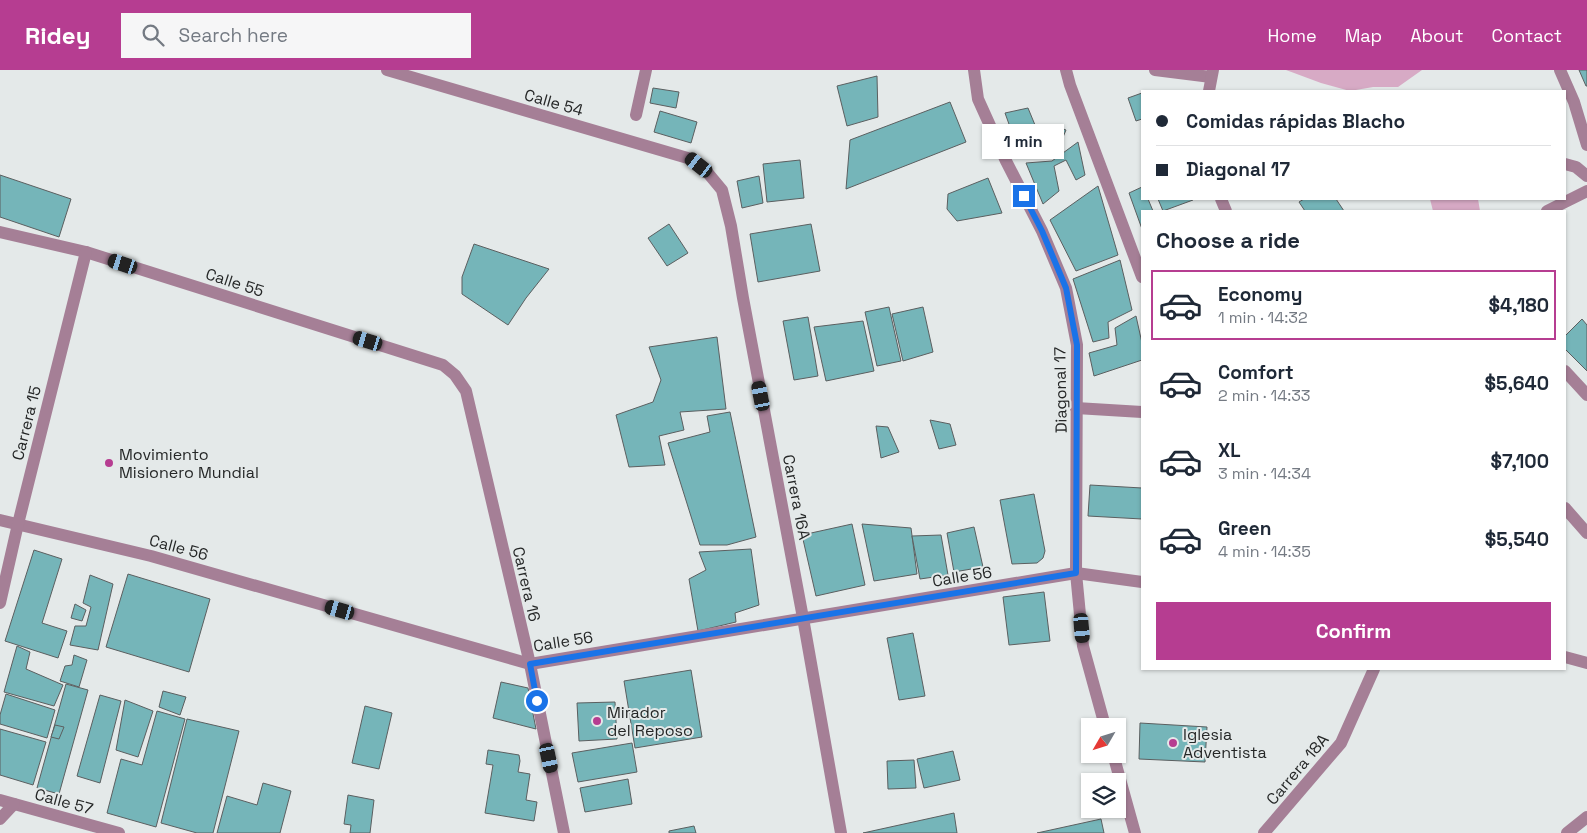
<!DOCTYPE html>
<meta charset="utf-8">
<style>
:root{--surface:#fff;--page:#f6f6f7;--text:#1f2937;--muted:#747a83;--line:#e0e1e3;--accent:#b63d91}
body{margin:0;font-family:"Space Grotesk",sans-serif;background:var(--page);color:var(--text);height:100vh;display:flex;flex-direction:column;font-size:19px;white-space:nowrap}
*{box-sizing:border-box;margin:0}
p{font-size:16px;color:var(--muted)}
.icon{flex:none;width:28px;height:28px;fill:none;stroke:currentColor;stroke-width:2;stroke-linecap:round;stroke-linejoin:round}
.map{position:relative;flex:1;overflow:hidden}
.side{position:absolute;left:1141px;top:140px;width:425px;height:460px;display:flex;flex-direction:column;background:var(--surface);border-radius:0px;box-shadow:0 1px 4px #0004}
.side>*{flex:none}
.banner{position:absolute;left:1141px;top:20px;width:425px;height:110px;border-radius:0px;box-shadow:0 1px 4px #0004;display:grid;align-content:center;height:110px;padding:0 15px;background:var(--surface)}
.needle{width:32px;rotate:231deg}
.fabs{position:absolute;left:1081px;top:648px;display:grid;gap:10px}
.fabs a{display:grid;place-items:center;width:45px;height:45px;border-radius:0px;background:var(--surface);box-shadow:0 1px 4px #0004;font-size:25px}
.end{position:absolute;width:22px;height:22px;margin:-11px;border:6px solid #1a73e8;background:#fff;box-shadow:0 0 0 2px #fff}
.from{border-radius:50%}
.bubble{position:absolute;height:35px;border-radius:0px;background:var(--surface);box-shadow:0 1px 4px #0004;font-size:16px;font-weight:800;line-height:35px;text-align:center}
.car{position:absolute;width:15px;height:30px;margin:-15px -8px;border-radius:6px;box-shadow:0 0 4px 1px #0007;background:linear-gradient(#222 24%,#8ab4d8 0 40%,#222 0 76%,#8ab4d8 0 86%,#222 0)}
.banner b{display:flex;align-items:center;gap:18px;height:48px;font-size:19px}
.banner b+b{border-top:1px solid var(--line)}
.banner i{width:12px;height:12px;background:var(--text)}
ul{padding:0;list-style:none}
li{display:flex;align-items:center;gap:15px;height:70px;margin:0 10px 8px;padding:0 5px;border:2px solid transparent;border-radius:0px}
li div{flex:1}
li b{display:block;font-size:19px}
li em{font-style:normal;font-weight:800}
li.selected{border-color:var(--accent)}
li>.icon{width:45px;height:45px;stroke-width:1.5}
h2{padding:0 15px;font-size:22px;line-height:60px}
.cta{display:flex;gap:10px;margin-top:auto;padding:10px 15px}
.cta a{flex:1;height:58px;border-radius:0px;background:var(--accent);color:#fff;font-size:20px;font-weight:800;line-height:58px;text-align:center}
header{display:flex;align-items:center;gap:30px;box-sizing:border-box;height:70px;padding:0 25px;background:var(--accent);color:#fff}
header strong{font-size:24px}
nav{display:flex;gap:28px;margin-inline-start:auto;font-size:18px}
.search{width:350px;height:45px;background:var(--page);display:flex;align-items:center;gap:12px;box-sizing:border-box;padding:0 18px;border-radius:0px;color:var(--muted);font-size:19px}
.map>svg:first-child{display:block}
</style>
<header>
<strong>Ridey</strong>
<div class="search"><svg class="icon" aria-label="search" viewBox="0 0 24 24"><circle cx="10" cy="10" r="6"/><path d="M15 15l6 6"/></svg>Search here</div>
<nav><a>Home</a><a>Map</a><a>About</a><a>Contact</a></nav>
</header>
<div class="map">
<svg width="1587" height="763" viewBox="0 0 1587 763">
<rect width="100%" height="100%" fill="#e4e9e9"/>
<g fill="#d7aac5">
<path d="M1286 0H1422L1398 17H1373L1350 21 1321 13Z"/>
<path d="M1430 129H1478L1480 141H1433Z"/>
</g>
<g fill="#75b5b9" stroke="#5b5f60">
<path d="M1579 0H1587V16H1586Z"/>
<path d="M877 6 878 47 847 56 837 16Z"/>
<path d="M653 18 679 22 676 38 650 33Z"/>
<path d="M1142 23V49L1136 51 1128 28Z"/>
<path d="M950 32 966 72 846 119 850 70Z"/>
<path d="M1028 38 1035 55 1027 79 1019 82 1005 43Z"/>
<path d="M660 41 697 52 691 73 654 62Z"/>
<path d="M1053 55 1066 60 1058 79 1049 85 1035 87 1031 77 1036 61Z"/>
<path d="M1078 72 1085 105 1076 110 1066 90 1054 96 1059 121 1043 134 1026 93 1052 91Z"/>
<path d="M800 90 804 128 767 132 763 94Z"/>
<path d="M0 105 71 129 59 167 0 147Z"/>
<path d="M759 106 763 133 742 138 737 111Z"/>
<path d="M988 108 1002 143 957 151 947 139 948 124Z"/>
<path d="M1098 116 1118 185 1076 201 1050 150Z"/>
<path d="M1142 117V129H1148L1153 141H1142V159L1129 123Z"/>
<path d="M1158 129H1193V130L1163 141Z"/>
<path d="M1304 129H1336L1344 141H1305L1299 132Z"/>
<path d="M669 154 688 183 667 196 648 168Z"/>
<path d="M811 154 820 201 758 212 750 164Z"/>
<path d="M474 174 549 199 526 228 508 255 462 224V207Z"/>
<path d="M1120 190 1132 240 1108 252 1109 268 1093 272 1073 209Z"/>
<path d="M889 237 901 291 877 296 865 242Z"/>
<path d="M923 237 933 282 903 291 892 244Z"/>
<path d="M1136 246 1142 273V290L1094 306 1089 283 1117 275 1115 258Z"/>
<path d="M808 247 818 306 794 310 783 251Z"/>
<path d="M1582 249 1587 255V301L1565 279V266Z"/>
<path d="M863 251 874 301 826 311 814 257Z"/>
<path d="M717 267 726 339 680 342 684 360 659 366 665 395 629 397 616 345 653 332 661 310 649 277Z"/>
<path d="M730 342 756 467 727 475H700L668 373 710 362 707 346Z"/>
<path d="M930 350 950 354 956 375 939 379Z"/>
<path d="M876 356 888 357 899 382 881 388Z"/>
<path d="M1090 415 1142 418V449L1088 446Z"/>
<path d="M1034 424 1045 481 1043 488 1037 493 1012 494 1000 430Z"/>
<path d="M852 454 865 515 816 526 802 465Z"/>
<path d="M862 454 911 458 917 504 874 511Z"/>
<path d="M974 457 983 497 954 502 947 463Z"/>
<path d="M941 465 948 505 920 509 912 466Z"/>
<path d="M751 479 759 535 735 543 736 552 698 561 689 509 706 500 699 482Z"/>
<path d="M34 480 62 489 42 553 67 561 58 588 5 571Z"/>
<path d="M128 504 210 529 189 602 106 577Z"/>
<path d="M90 505 113 514 98 580 70 575 75 556H86L91 537 83 533Z"/>
<path d="M1044 522 1050 571 1009 575 1003 527Z"/>
<path d="M75 534 86 540 82 551 71 548Z"/>
<path d="M913 563 925 626 899 630 887 568Z"/>
<path d="M17 576 30 582 26 599 63 615 54 636 4 622Z"/>
<path d="M74 585 87 590 79 617 60 611 65 596 72 595Z"/>
<path d="M691 600 702 667 635 678 624 611Z"/>
<path d="M501 612 528 618 536 659 493 648Z"/>
<path d="M66 614 88 620 59 724 37 718Z"/>
<path d="M163 621 186 627 180 645 159 637Z"/>
<path d="M6 624 55 640 47 668 0 654V645Z"/>
<path d="M100 625 121 631 100 713 77 706Z"/>
<path d="M125 630 153 641 138 687 116 680Z"/>
<path d="M615 632 617 669 579 671 577 633Z"/>
<path d="M365 636 392 643 379 699 352 693Z"/>
<path d="M157 641 185 649 156 757 107 743 121 689 142 695Z"/>
<path d="M187 649 239 661 213 763H197L161 753Z"/>
<path d="M1140 653 1207 657 1205 692 1139 689Z"/>
<path d="M55 655 64 657 59 669 51 667Z"/>
<path d="M0 659 46 672 33 715 0 705Z"/>
<path d="M632 673 637 702 578 712 572 683Z"/>
<path d="M488 680 519 685 520 691 518 702 530 704 526 730 537 732 534 751 485 743 493 695 486 694Z"/>
<path d="M953 681 960 710 924 718 917 689Z"/>
<path d="M914 690 916 718 888 719 887 691Z"/>
<path d="M628 709 632 734 585 742 580 718Z"/>
<path d="M263 713 291 721 280 763H217L227 726 257 735Z"/>
<path d="M348 725 374 730 370 763H350L351 755 344 754Z"/>
<path d="M954 743 957 763H863Z"/>
<path d="M1101 749 1104 763H1037Z"/>
<path d="M694 756 696 763H669V761Z"/>
</g>
<g fill="none" stroke-linecap="round" stroke-linejoin="round">
<g stroke="#a57f96" stroke-width="12">
<path d="M387 0 691 89 707 102 722 120 731 156 743 228 803 548 841 763"/>
<path d="M974 0 978 29 1006 91 1042 161 1066 218 1077 275 1076 503 1083 576 1105 656"/>
<path d="M1066 0 1070 15 1142 207"/>
<path d="M1155 0 1211 7"/>
<path d="M1560 0 1574 32 1587 75"/>
<path d="M1209 21 1213 0"/>
<path d="M636 45 646 0"/>
<path d="M1565 94 1576 97 1587 106"/>
<path d="M1221 129 1226 141"/>
<path d="M1547 141 1587 121"/>
<path d="M0 162 86 182 443 295 455 305 466 321 530 594 564 763"/>
<path d="M1565 301 1587 325"/>
<path d="M1076 338 1142 342"/>
<path d="M1565 438 1587 463"/>
<path d="M0 450 151 486 530 594 1076 503 1142 512"/>
<path d="M0 533 18 454 86 182"/>
<path d="M1565 587 1587 593"/>
<path d="M1113 684 1135 763"/>
<path d="M0 730 119 763"/>
<path d="M0 749 14 734"/>
<path d="M1264 763 1341 673 1374 599"/>
<path d="M1567 763 1587 747"/>
</g>
</g>
<g fill="none" stroke-linecap="round" stroke-linejoin="round">
<path stroke="#1a73e8" stroke-width="6" d="M537 631 530 594 1076 503 1077 275 1066 218 1042 161 1024 126"/>
</g>
<g fill="#b63d91" stroke="#e4e9e9" stroke-width="2">
<circle cx="109" cy="393" r="5"/>
<circle cx="597" cy="651" r="5"/>
<circle cx="1173" cy="673" r="5"/>
</g>
<g text-anchor="middle" stroke-width="4" stroke-linejoin="round" paint-order="stroke">
<g font-size="16" fill="#252727" stroke="#e4e9e9">
<text transform="translate(554 32) rotate(16)" y="6">Calle 54</text>
<text transform="translate(235 212) rotate(18)" y="6">Calle 55</text>
<text transform="translate(1060 320) rotate(-91)" y="6">Diagonal 17</text>
<text transform="translate(26 353) rotate(-76)" y="6">Carrera 15</text>
<text transform="translate(797 427) rotate(79)" y="6">Carrera 16A</text>
<text transform="translate(179 477) rotate(15)" y="6">Calle 56</text>
<text transform="translate(962 506) rotate(-9)" y="6">Calle 56</text>
<text transform="translate(527 514) rotate(77)" y="6">Carrera 16</text>
<text transform="translate(563 571) rotate(-9)" y="6">Calle 56</text>
<text transform="translate(1297 699) rotate(-50)" y="6">Carrera 18A</text>
<text transform="translate(64 731) rotate(15)" y="6">Calle 57</text>
</g>
<g font-size="16" fill="#252727" stroke="#e4e9e9" text-anchor="start">
<text x="119" y="390">Movimiento<tspan x="119" dy="18">Misionero Mundial</tspan></text>
<text x="607" y="648">Mirador<tspan x="607" dy="18">del Reposo</tspan></text>
<text x="1183" y="670">Iglesia<tspan x="1183" dy="18">Adventista</tspan></text>
</g>
</g>
</svg>
<div class="fabs">
<a><svg class="needle" viewBox="-14 -14 28 28"><path d="M0-13l5 13h-10z" fill="#e53935"/><path d="M0 13l5-13h-10z" fill="#747a83"/></svg></a>
<a><svg class="icon" aria-label="layers" viewBox="0 0 24 24"><path d="M12 4l9 5-9 5-9-5zM3 14l9 5 9-5"/></svg></a>
</div>
<i class="end from" style="left:537px;top:631px"></i>
<i class="end" style="left:1024px;top:126px"></i>
<div class="bubble" style="left:982px;top:54px;width:82px">1 min</div>
<i class="car" style="left:699px;top:95px;rotate:308deg"></i>
<i class="car" style="left:123px;top:194px;rotate:288deg"></i>
<i class="car" style="left:368px;top:271px;rotate:287deg"></i>
<i class="car" style="left:761px;top:326px;rotate:349deg"></i>
<i class="car" style="left:340px;top:540px;rotate:286deg"></i>
<i class="car" style="left:1082px;top:558px;rotate:175deg"></i>
<i class="car" style="left:549px;top:688px;rotate:168deg"></i>
<div class="banner">
<b><i class="from"></i>Comidas rápidas Blacho</b>
<b><i></i>Diagonal 17</b>
</div>
<section class="side">
<h2>Choose a ride</h2>
<ul>
<li class="selected"><svg class="icon" aria-label="car" viewBox="0 0 24 24"><path d="M5 17H2v-5l4-1 3-4h7l3 4 3 1v5h-3M9 17h6M6 11h13"/><circle cx="7" cy="17" r="2"/><circle cx="17" cy="17" r="2"/></svg><div><b>Economy</b><p>1 min · 14:32</p></div><em>$4,180</em></li>
<li><svg class="icon" aria-label="car" viewBox="0 0 24 24"><path d="M5 17H2v-5l4-1 3-4h7l3 4 3 1v5h-3M9 17h6M6 11h13"/><circle cx="7" cy="17" r="2"/><circle cx="17" cy="17" r="2"/></svg><div><b>Comfort</b><p>2 min · 14:33</p></div><em>$5,640</em></li>
<li><svg class="icon" aria-label="car" viewBox="0 0 24 24"><path d="M5 17H2v-5l4-1 3-4h7l3 4 3 1v5h-3M9 17h6M6 11h13"/><circle cx="7" cy="17" r="2"/><circle cx="17" cy="17" r="2"/></svg><div><b>XL</b><p>3 min · 14:34</p></div><em>$7,100</em></li>
<li><svg class="icon" aria-label="car" viewBox="0 0 24 24"><path d="M5 17H2v-5l4-1 3-4h7l3 4 3 1v5h-3M9 17h6M6 11h13"/><circle cx="7" cy="17" r="2"/><circle cx="17" cy="17" r="2"/></svg><div><b>Green</b><p>4 min · 14:35</p></div><em>$5,540</em></li>
</ul>
<div class="cta"><a>Confirm</a></div>
</section>
</div>
